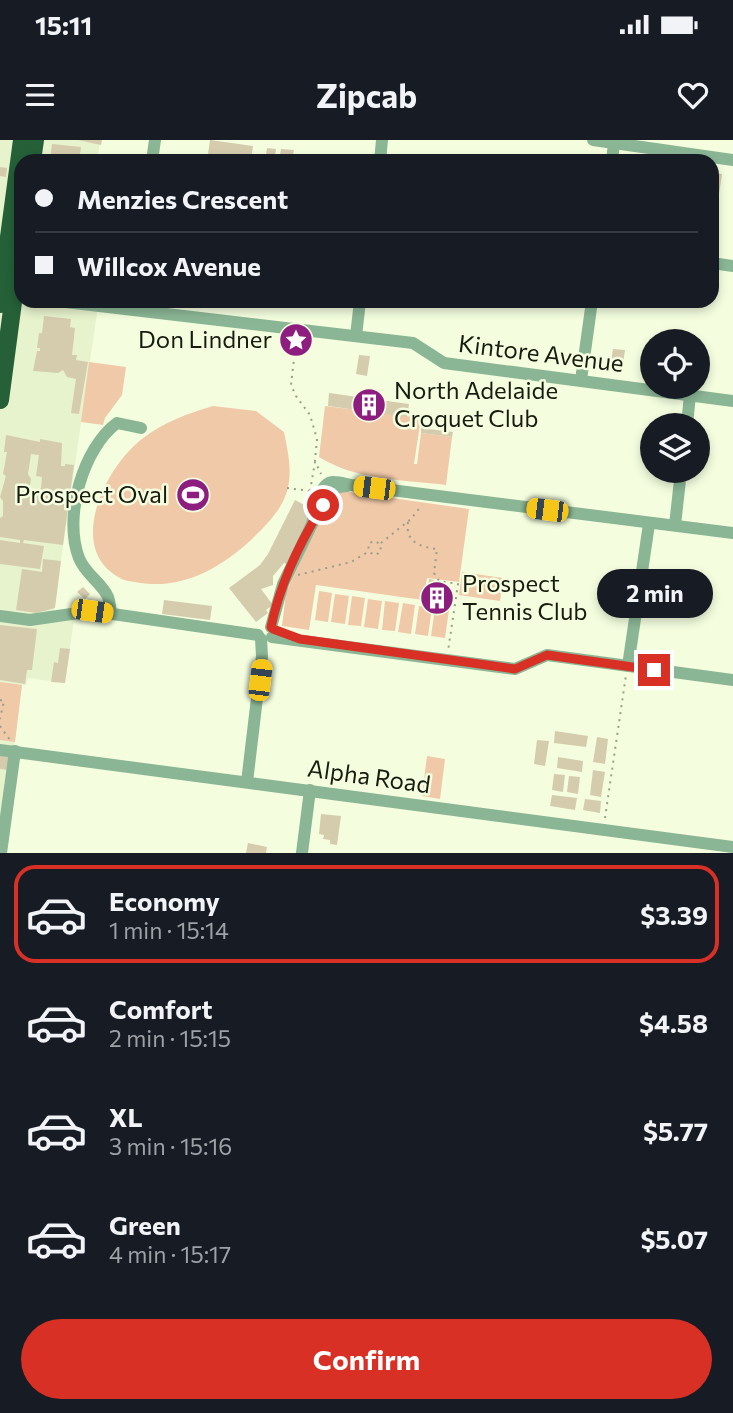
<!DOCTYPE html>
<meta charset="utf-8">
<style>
:root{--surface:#171b24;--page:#242831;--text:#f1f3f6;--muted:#9ea1a6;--line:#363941;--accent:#d93025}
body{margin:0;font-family:Commissioner,sans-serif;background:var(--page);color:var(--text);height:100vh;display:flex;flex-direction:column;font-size:26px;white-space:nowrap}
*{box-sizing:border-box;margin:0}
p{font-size:23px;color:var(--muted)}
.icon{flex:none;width:38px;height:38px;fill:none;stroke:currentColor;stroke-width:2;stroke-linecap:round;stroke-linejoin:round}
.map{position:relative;height:713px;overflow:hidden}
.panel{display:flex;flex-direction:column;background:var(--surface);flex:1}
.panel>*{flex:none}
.guide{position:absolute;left:14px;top:14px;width:705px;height:154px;border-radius:21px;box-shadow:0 4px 10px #0003;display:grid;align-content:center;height:154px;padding:0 21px;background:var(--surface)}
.controls{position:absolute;left:640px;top:189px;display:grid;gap:14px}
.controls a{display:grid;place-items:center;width:70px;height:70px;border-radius:50%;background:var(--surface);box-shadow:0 4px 10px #0003;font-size:35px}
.end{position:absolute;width:32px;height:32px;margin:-16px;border:9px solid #d93025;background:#fff;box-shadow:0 0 0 4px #fff}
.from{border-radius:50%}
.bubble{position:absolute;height:49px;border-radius:24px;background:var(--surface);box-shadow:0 4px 10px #0003;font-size:23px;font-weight:700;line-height:49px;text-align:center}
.car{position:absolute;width:21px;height:42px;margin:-21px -10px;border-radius:9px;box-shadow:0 0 5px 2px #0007;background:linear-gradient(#f5c518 24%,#345 0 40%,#f5c518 0 76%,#345 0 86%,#f5c518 0)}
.guide b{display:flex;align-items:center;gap:24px;height:66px;font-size:26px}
.guide b+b{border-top:2px solid var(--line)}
.guide i{width:18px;height:18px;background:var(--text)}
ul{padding:12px 0 0;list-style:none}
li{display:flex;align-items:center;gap:21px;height:98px;margin:0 14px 10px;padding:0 7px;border:4px solid transparent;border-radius:21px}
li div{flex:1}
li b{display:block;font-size:26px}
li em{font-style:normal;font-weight:700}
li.on{border-color:var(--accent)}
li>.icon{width:63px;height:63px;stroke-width:1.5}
.button{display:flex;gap:14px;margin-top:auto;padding:14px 21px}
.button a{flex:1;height:80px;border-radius:42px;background:var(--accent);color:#fff;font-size:28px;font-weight:700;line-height:80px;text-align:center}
.status{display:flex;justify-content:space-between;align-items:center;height:49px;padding:0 35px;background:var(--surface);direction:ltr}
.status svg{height:19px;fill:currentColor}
header{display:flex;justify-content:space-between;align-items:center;height:91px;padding:0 21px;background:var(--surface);font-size:32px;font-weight:700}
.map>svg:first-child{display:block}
</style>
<div class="status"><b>15:11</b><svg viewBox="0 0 49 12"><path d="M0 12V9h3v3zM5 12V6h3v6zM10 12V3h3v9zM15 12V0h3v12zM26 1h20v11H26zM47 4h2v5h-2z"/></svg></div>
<header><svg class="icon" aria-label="menu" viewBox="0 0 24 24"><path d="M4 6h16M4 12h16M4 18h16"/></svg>Zipcab<svg class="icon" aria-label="heart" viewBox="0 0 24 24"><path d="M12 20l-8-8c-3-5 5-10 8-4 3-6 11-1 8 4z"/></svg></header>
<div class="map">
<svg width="733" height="713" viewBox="0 0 733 713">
<rect width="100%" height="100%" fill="#f4fedf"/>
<path fill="#e7f3cd" d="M0 0H100L97 21H21V161H78L98 166 53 476 75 473 65 543 28 538 26 545H22L0 713Z"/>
<g fill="#f0c9a8">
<path d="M89 222 126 227 122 255 105 278 103 285 81 282Z"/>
<path d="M213 266 256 271 284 292C289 317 295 341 281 365 274 378 261 390 250 401 218 430 179 451 135 442 130 441 124 441 120 438 65 409 105 327 142 299 164 282 186 274 213 266Z"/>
<path d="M325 266 421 278 414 324H417L421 293 452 297 446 345C405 340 355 340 319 317Z"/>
<path d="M343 351 469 369 459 442 427 438 423 460 316 445 309 490 282 486 286 453 329 359Z"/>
<path d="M462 432 503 438 500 461 459 455Z"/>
<path d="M319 451 332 453 328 482 315 480Z"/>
<path d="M335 454 349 456 345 484 331 482Z"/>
<path d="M352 456 365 458 361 486 348 485Z"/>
<path d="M368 459 382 461 378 489 364 487Z"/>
<path d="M385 461 399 463 395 491 382 490Z"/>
<path d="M403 463 415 465 411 494 398 492Z"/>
<path d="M419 466 432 468 428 496 415 494Z"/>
<path d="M435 468 449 470 445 498 431 496Z"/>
<path d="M0 542 22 545 15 602 0 600Z"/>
<path d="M427 616 445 619 440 659 422 656Z"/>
</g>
<g fill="#d5cbad" fill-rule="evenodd">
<path d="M78 0H102L101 5Z"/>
<path d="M210 0 253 6 251 21H207Z"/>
<path d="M52 4 81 7 79 21H50Z"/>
<path d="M267 8 276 9 274 21H265Z"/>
<path d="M281 9 294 10 292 21H279Z"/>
<path d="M586 15 598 16 597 21H585Z"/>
<path d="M0 27 7 28 6 37 0 36Z"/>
<path d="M712 33 722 34 719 54 712 53Z"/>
<path d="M44 176 71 179 70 187 75 188 72 215H77L76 220 88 222 79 274 71 273 76 239 67 237 63 230 58 233 33 231 37 211H40V208H37L39 193H42Z"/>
<path d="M613 209 625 210 622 230 610 228Z"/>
<path d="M359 215 370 216 367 236 356 234Z"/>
<path d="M329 253 409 264 407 277 328 266Z"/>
<path d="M421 288 453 292 452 297 421 293Z"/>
<path d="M6 295 40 302V299L62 303 61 326H65V324L74 325 63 405 24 400 23 403 44 406 40 429 0 424V400L20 403V400L0 397V378L3 376V361L0 357 6 336 3 334 7 312H4ZM31 314 39 315 36 336 42 337 41 348 32 354 20 350 23 344 27 348 30 345 31 339 28 334Z"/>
<path d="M295 360 310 368 307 374 310 376 287 424 284 423 273 436V445L261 449 273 465 266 470 268 473 256 482 229 448 260 425 268 414Z"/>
<path d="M43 419 61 421 55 468 36 473 16 470 22 429 42 432Z"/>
<path d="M429 439 434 440 433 449 428 448Z"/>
<path d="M83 447 90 454 85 459 77 452Z"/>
<path d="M428 451 448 454 446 464 427 462Z"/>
<path d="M164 460 212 466 210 480 162 474Z"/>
<path d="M0 485 37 489 32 530H27L25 544 0 540Z"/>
<path d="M60 508 70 509 65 543 51 542 54 522 58 523Z"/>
<path d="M555 591 588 596 586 607 554 603Z"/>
<path d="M597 597 608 599 605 624 593 622Z"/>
<path d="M537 600 549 601 545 626 534 624Z"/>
<path d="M0 615 10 616 8 630 0 629Z"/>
<path d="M558 617 583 621 582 632 557 628Z"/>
<path d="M593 630 605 632 601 657 590 655Z"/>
<path d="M554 634 565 635 563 652 552 650Z"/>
<path d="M569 636 580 637 578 654 567 652Z"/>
<path d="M552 655 577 658 575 670 550 666Z"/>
<path d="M585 659 601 661 600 673 583 670Z"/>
<path d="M321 674 341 676 337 705 330 704V700L323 699 324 695 319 694Z"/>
<path d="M248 703 267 707 266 713H246Z"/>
</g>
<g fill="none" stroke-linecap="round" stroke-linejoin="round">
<g stroke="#989f88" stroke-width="2" stroke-dasharray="2 5" stroke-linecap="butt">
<path d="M296 201 291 245 296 256 310 275 317 299 315 321 321 334"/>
<path d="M287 348 310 351"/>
<path d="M310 351 315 322"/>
<path d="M408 382C405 402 420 407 437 409L434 433 439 441 458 444 448 511"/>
<path d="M381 403 411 379 422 365"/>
<path d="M298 435 351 422 368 412 376 415 381 411 380 404 375 401 369 403 368 412"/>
<path d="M0 560 4 561 0 579"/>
<path d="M0 586 10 600"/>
<path d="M605 678 626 535"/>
</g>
<g stroke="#8bb695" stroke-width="12">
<path d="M593 0 733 20"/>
<path d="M152 21 155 0"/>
<path d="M380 21 382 0"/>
<path d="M612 21 614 3"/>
<path d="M712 123 733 126"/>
<path d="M57 161 413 203 444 223 733 261"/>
<path d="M356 196 360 161"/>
<path d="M581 240 592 161"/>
<path d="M687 285 690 255"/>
<path d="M312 384C315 372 319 341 334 342 340 342 346 344 351 345L733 393"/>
<path d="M675 385 681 331"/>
<path d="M111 473C110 468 110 462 108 457 102 443 85 434 79 418 63 377 83 308 117 283L141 288"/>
<path d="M0 476 30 480 92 471 258 495"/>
<path d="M271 487 283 444 312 384 330 353 339 347 347 346"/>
<path d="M272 497 515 529 547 515 733 540"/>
<path d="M628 526 649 384"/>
<path d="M0 610 733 707"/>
<path d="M247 642 262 516 261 499"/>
<path d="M1 713 15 611"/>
<path d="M302 713 310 650"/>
</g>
<g stroke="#256038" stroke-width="18">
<path d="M32 21 35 0"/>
<path d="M0 164 22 0"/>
<path d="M0 260 21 102"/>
</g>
</g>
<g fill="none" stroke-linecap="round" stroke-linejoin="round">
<path stroke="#d93025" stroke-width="9" d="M323 365C300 402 280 444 271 487L273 489 300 499 515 529 547 515 654 530"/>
</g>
<defs>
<g id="sight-disc" transform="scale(1.75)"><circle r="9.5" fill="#8d1e80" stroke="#f4fedf"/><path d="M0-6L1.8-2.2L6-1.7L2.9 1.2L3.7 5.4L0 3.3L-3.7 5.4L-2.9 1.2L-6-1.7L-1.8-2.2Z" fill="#fff"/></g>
<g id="building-disc" transform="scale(1.75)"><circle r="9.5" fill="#8d1e80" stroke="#f4fedf"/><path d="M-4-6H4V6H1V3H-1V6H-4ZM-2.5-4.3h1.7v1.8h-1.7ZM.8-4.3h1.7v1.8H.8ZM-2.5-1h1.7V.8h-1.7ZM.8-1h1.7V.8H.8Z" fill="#fff"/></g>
<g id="stadium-disc" transform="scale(1.75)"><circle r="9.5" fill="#8d1e80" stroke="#f4fedf"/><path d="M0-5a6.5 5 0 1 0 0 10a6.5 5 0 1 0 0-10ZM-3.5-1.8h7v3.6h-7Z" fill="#fff"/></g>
</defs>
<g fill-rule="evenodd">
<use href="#sight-disc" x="296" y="200"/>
<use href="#building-disc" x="369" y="265"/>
<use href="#stadium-disc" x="193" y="355"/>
<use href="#building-disc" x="437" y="458"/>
</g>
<g text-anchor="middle" stroke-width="5" stroke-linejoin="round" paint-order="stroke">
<g font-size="24" fill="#181b10" stroke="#f4fedf" text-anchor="end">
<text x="272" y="208">Don Lindner</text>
<text x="394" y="259" text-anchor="start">North Adelaide<tspan x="394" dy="28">Croquet Club</tspan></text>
<text x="168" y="363">Prospect Oval</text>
<text x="462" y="452" text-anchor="start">Prospect<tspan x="462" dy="28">Tennis Club</tspan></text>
</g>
<g font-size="24" fill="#181b10" stroke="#f4fedf">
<text transform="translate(541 214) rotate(7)" y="8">Kintore Avenue</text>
<text transform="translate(369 637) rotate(8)" y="8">Alpha Road</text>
</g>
</g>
</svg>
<div class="controls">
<a><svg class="icon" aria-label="locate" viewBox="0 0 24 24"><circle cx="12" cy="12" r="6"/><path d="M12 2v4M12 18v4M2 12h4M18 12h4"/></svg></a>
<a><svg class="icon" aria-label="layers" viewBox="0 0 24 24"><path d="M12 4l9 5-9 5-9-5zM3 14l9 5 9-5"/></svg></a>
</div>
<i class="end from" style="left:323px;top:365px"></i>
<i class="end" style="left:654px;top:530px"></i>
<div class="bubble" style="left:597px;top:429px;width:116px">2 min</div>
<i class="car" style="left:374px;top:348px;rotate:277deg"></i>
<i class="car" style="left:547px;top:370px;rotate:277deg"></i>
<i class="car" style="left:92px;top:471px;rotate:98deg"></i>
<i class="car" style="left:260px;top:540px;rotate:7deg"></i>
<div class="guide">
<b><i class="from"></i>Menzies Crescent</b>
<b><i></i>Willcox Avenue</b>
</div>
</div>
<section class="panel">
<ul>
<li class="on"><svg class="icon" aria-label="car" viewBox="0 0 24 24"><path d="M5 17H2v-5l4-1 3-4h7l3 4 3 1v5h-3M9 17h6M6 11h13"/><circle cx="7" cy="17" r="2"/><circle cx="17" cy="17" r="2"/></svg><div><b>Economy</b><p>1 min · 15:14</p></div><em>$3.39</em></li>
<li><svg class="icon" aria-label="car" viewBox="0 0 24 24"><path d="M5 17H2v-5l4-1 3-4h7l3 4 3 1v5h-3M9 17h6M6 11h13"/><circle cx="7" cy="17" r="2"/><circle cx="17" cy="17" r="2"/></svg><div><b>Comfort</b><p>2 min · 15:15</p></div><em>$4.58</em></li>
<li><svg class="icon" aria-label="car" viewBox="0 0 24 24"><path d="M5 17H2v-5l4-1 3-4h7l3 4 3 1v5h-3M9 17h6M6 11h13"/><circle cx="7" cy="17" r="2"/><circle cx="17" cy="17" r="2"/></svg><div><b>XL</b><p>3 min · 15:16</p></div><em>$5.77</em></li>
<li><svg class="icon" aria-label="car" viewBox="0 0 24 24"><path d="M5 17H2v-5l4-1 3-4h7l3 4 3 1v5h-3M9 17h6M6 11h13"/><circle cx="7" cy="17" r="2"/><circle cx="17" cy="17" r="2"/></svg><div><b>Green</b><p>4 min · 15:17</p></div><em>$5.07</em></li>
</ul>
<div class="button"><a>Confirm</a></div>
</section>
